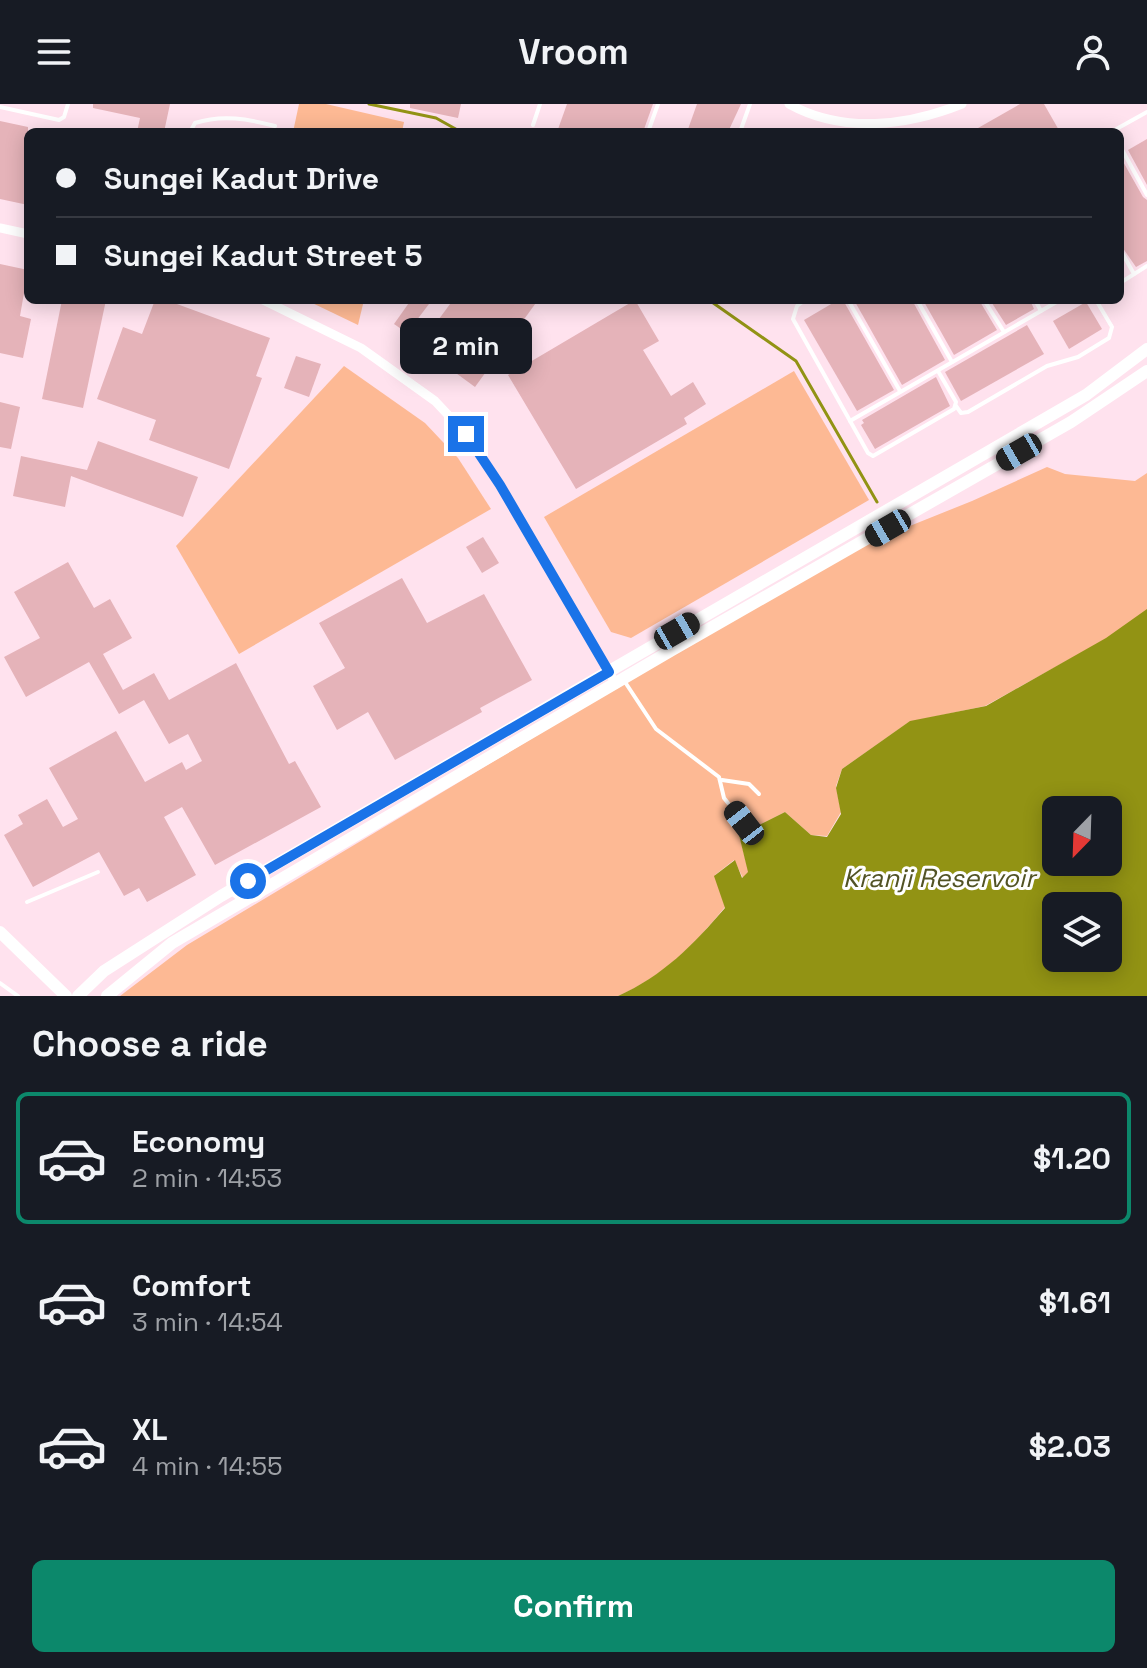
<!DOCTYPE html>
<meta charset="utf-8">
<style>
:root{--surface:#171b24;--page:#242831;--text:#f1f3f6;--muted:#9ea1a6;--line:#363941;--accent:#0c886b}
body{margin:0;font-family:"Space Grotesk",sans-serif;background:var(--page);color:var(--text);height:100vh;display:flex;flex-direction:column;font-size:30px;white-space:nowrap}
*{box-sizing:border-box;margin:0}
p{font-size:26px;color:var(--muted)}
.icon{flex:none;width:44px;height:44px;fill:none;stroke:currentColor;stroke-width:2;stroke-linecap:round;stroke-linejoin:round}
.map{position:relative;height:892px;overflow:hidden}
.drawer{display:flex;flex-direction:column;background:var(--surface);flex:1}
.drawer>*{flex:none}
.banner{position:absolute;left:24px;top:24px;width:1100px;height:176px;border-radius:12px;box-shadow:0 4px 20px #0003;display:grid;align-content:center;height:176px;padding:0 32px;background:var(--surface)}
.needle{width:52px;rotate:203deg}
.fabs{position:absolute;left:1042px;top:692px;display:grid;gap:16px}
.fabs a{display:grid;place-items:center;width:80px;height:80px;border-radius:12px;background:var(--surface);box-shadow:0 4px 20px #0003;font-size:40px}
.end{position:absolute;width:36px;height:36px;margin:-18px;border:10px solid #1a73e8;background:#fff;box-shadow:0 0 0 4px #fff}
.from{border-radius:50%}
.bubble{position:absolute;height:56px;border-radius:12px;background:var(--surface);box-shadow:0 4px 20px #0003;font-size:26px;font-weight:700;line-height:56px;text-align:center}
.car{position:absolute;width:24px;height:48px;margin:-24px -12px;border-radius:10px;box-shadow:0 0 6px 2px #0007;background:linear-gradient(#222 24%,#8ab4d8 0 40%,#222 0 76%,#8ab4d8 0 86%,#222 0)}
.banner b{display:flex;align-items:center;gap:28px;height:76px;font-size:30px}
.banner b+b{border-top:2px solid var(--line)}
.banner i{width:20px;height:20px;background:var(--text)}
ul{padding:0;list-style:none}
li{display:flex;align-items:center;gap:24px;height:132px;margin:0 16px 12px;padding:0 16px;border:4px solid transparent;border-radius:12px}
li div{flex:1}
li b{display:block;font-size:30px}
li em{font-style:normal;font-weight:700}
li.current{border-color:var(--accent)}
li>.icon{width:72px;height:72px;stroke-width:1.5}
h2{padding:0 32px;font-size:36px;line-height:96px}
.action{display:flex;gap:16px;margin-top:auto;padding:16px 32px}
.action a{flex:1;height:92px;border-radius:12px;background:var(--accent);color:#fff;font-size:32px;font-weight:700;line-height:92px;text-align:center}
header{display:flex;justify-content:space-between;align-items:center;height:104px;padding:0 32px;background:var(--surface);font-size:36px;font-weight:700}
.map>svg:first-child{display:block}
</style>
<header><svg class="icon" aria-label="menu" viewBox="0 0 24 24"><path d="M4 6h16M4 12h16M4 18h16"/></svg>Vroom<svg class="icon" aria-label="person" viewBox="0 0 24 24"><circle cx="12" cy="8" r="4"/><path d="M4 21q1-7 8-7t8 7"/></svg></header>
<div class="map">
<svg width="1147" height="892" viewBox="0 0 1147 892">
<rect width="100%" height="100%" fill="#ffe2ee"/>
<g fill="#fdb994">
<path d="M299 0H326L404 18 402 28H293Z"/>
<path d="M306 196H364L358 221Z"/>
<path d="M344 262 425 319 458 354 491 405 239 550 176 442Z"/>
<path d="M794 267 869 396 631 534 611 528 544 413Z"/>
<path d="M1047 363 1065 370 1135 377 1147 369V506L1108 534 985 602 909 618 842 665 836 682 841 708 827 732 811 731 785 708 739 731 749 769 743 774 734 756 715 771 725 803C694 841 664 872 618 892H120L187 841 840 450 972 397Z"/>
</g>
<path fill="#929314" fill-rule="evenodd" d="M1147 505V892H618C663 872 693 841 725 804L714 772 735 756 742 774 748 768 739 731 785 708 811 731 827 733 841 710 836 684 842 665 910 617 986 602 1106 534ZM1056 706H1108V758H1056ZM1056 802H1108V854H1056Z"/>
<g fill="none" stroke-linecap="round" stroke-linejoin="round">
<g stroke="#929314" stroke-width="3">
<path d="M369 0 436 14 461 28"/>
<path d="M709 196 796 257 877 398"/>
</g>
</g>
<g fill="#e5b3b9">
<path d="M93 0H170L164 28H137L140 14 93 4Z"/>
<path d="M410 0H461L458 14 410 4Z"/>
<path d="M567 0H653L643 28H557Z"/>
<path d="M697 0H741L728 28H687Z"/>
<path d="M1020 0H1044L1060 28H971Z"/>
<path d="M0 17 28 23V101L0 95Z"/>
<path d="M1147 35V81L1128 46Z"/>
<path d="M1121 54 1143 93 1147 96V157L1136 163 1120 140Z"/>
<path d="M0 160 28 166 20 212 31 215 23 254 0 249Z"/>
<path d="M62 196H106L83 304 42 295Z"/>
<path d="M155 196H166L270 234 256 272 262 274 229 365 149 336 156 316 97 295 123 223 142 230Z"/>
<path d="M411 196H432L407 229 394 220Z"/>
<path d="M453 196H538L475 283 419 242Z"/>
<path d="M635 196 659 237 643 246 671 292 693 278 706 300 684 314 687 320 576 385 508 271Z"/>
<path d="M838 196H843L894 286 857 307 804 216Z"/>
<path d="M854 196H912L945 256 902 281Z"/>
<path d="M923 196H979L997 226 954 251Z"/>
<path d="M990 196H1030L1034 205 1006 221Z"/>
<path d="M1086 198 1102 225 1069 245 1053 217Z"/>
<path d="M1027 221 1044 250 961 297 945 268Z"/>
<path d="M296 252 321 260 309 293 284 284Z"/>
<path d="M936 273 950 302 875 345 861 321 864 319 862 316Z"/>
<path d="M0 298 20 303 11 345 0 343Z"/>
<path d="M98 337 198 373 183 413 71 372 65 403 13 392 21 352 87 366Z"/>
<path d="M483 433 499 459 482 469 466 443Z"/>
<path d="M68 458 94 504 110 495 132 534 103 550 123 586 154 569 169 596 236 559 289 660 295 657 321 703 215 761 182 703 164 713 196 771 147 798 139 784 124 792 99 748 33 783 4 731 23 720 18 711 47 695 63 723 78 715 49 664 116 627 145 678 182 658 186 666 202 657 188 630 169 640 144 596 119 610 89 558 26 593 4 553 40 534 14 488Z"/>
<path d="M402 474 427 519 484 490 532 576 480 604 482 608 395 656 368 608 337 626 313 582 345 564 319 519Z"/>
</g>
<g fill="none" stroke-linecap="round" stroke-linejoin="round">
<g stroke="#fff" stroke-width="4">
<path d="M0 3 59 16 64 13 68 0"/>
<path d="M533 21 540 0"/>
<path d="M190 28 195 19C223 10 248 15 275 22"/>
<path d="M648 28 658 0"/>
<path d="M740 28 750 0"/>
<path d="M1111 28 1147 8"/>
<path d="M1120 42 1147 91"/>
<path d="M1120 145 1134 170"/>
<path d="M1120 179 1147 162"/>
<path d="M805 196 797 202 793 215 868 349 873 352 954 305 956 298 938 267"/>
<path d="M848 196 900 287"/>
<path d="M917 196 952 258"/>
<path d="M984 196 1004 228"/>
<path d="M1035 196 1041 207"/>
<path d="M956 302 961 309 968 308 1047 262 1078 253 1109 234 1112 223 1096 196"/>
<path d="M850 317 1060 196"/>
<path d="M625 578 656 625 719 673 724 694 744 719"/>
<path d="M722 676 749 680 759 690"/>
<path d="M27 798 98 768"/>
<path d="M0 879 18 892"/>
</g>
<g stroke="#fff" stroke-width="9">
<path d="M789 0C843 30 907 22 962 0"/>
<path d="M0 124 28 130"/>
<path d="M263 196 361 244 435 297 466 330 500 381 616 580"/>
</g>
<g stroke="#fff" stroke-width="12">
<path d="M0 828 66 892"/>
<path d="M78 892 104 867 221 792 1086 291 1147 245"/>
<path d="M107 892 172 839 672 546 1071 318 1147 267"/>
</g>
</g>
<g fill="none" stroke-linecap="round" stroke-linejoin="round">
<path stroke="#1a73e8" stroke-width="10" d="M248 777 609 568 500 381 466 330"/>
</g>
<g text-anchor="middle" stroke-width="6" stroke-linejoin="round" paint-order="stroke">
<g font-size="26" font-style="italic" fill="#525325" stroke="#fff">
<text x="939" y="783">Kranji Reservoir</text>
</g>
</g>
</svg>
<div class="fabs">
<a><svg class="needle" viewBox="-14 -14 28 28"><path d="M0-13l5 13h-10z" fill="#e53935"/><path d="M0 13l5-13h-10z" fill="#9ea1a6"/></svg></a>
<a><svg class="icon" aria-label="layers" viewBox="0 0 24 24"><path d="M12 4l9 5-9 5-9-5zM3 14l9 5 9-5"/></svg></a>
</div>
<i class="end from" style="left:248px;top:777px"></i>
<i class="end" style="left:466px;top:330px"></i>
<div class="bubble" style="left:400px;top:214px;width:132px">2 min</div>
<i class="car" style="left:1019px;top:348px;rotate:240deg"></i>
<i class="car" style="left:888px;top:424px;rotate:240deg"></i>
<i class="car" style="left:677px;top:527px;rotate:60deg"></i>
<i class="car" style="left:744px;top:719px;rotate:322deg"></i>
<div class="banner">
<b><i class="from"></i>Sungei Kadut Drive</b>
<b><i></i>Sungei Kadut Street 5</b>
</div>
</div>
<section class="drawer">
<h2>Choose a ride</h2>
<ul>
<li class="current"><svg class="icon" aria-label="car" viewBox="0 0 24 24"><path d="M5 17H2v-5l4-1 3-4h7l3 4 3 1v5h-3M9 17h6M6 11h13"/><circle cx="7" cy="17" r="2"/><circle cx="17" cy="17" r="2"/></svg><div><b>Economy</b><p>2 min · 14:53</p></div><em>$1.20</em></li>
<li><svg class="icon" aria-label="car" viewBox="0 0 24 24"><path d="M5 17H2v-5l4-1 3-4h7l3 4 3 1v5h-3M9 17h6M6 11h13"/><circle cx="7" cy="17" r="2"/><circle cx="17" cy="17" r="2"/></svg><div><b>Comfort</b><p>3 min · 14:54</p></div><em>$1.61</em></li>
<li><svg class="icon" aria-label="car" viewBox="0 0 24 24"><path d="M5 17H2v-5l4-1 3-4h7l3 4 3 1v5h-3M9 17h6M6 11h13"/><circle cx="7" cy="17" r="2"/><circle cx="17" cy="17" r="2"/></svg><div><b>XL</b><p>4 min · 14:55</p></div><em>$2.03</em></li>
</ul>
<div class="action"><a>Confirm</a></div>
</section>
